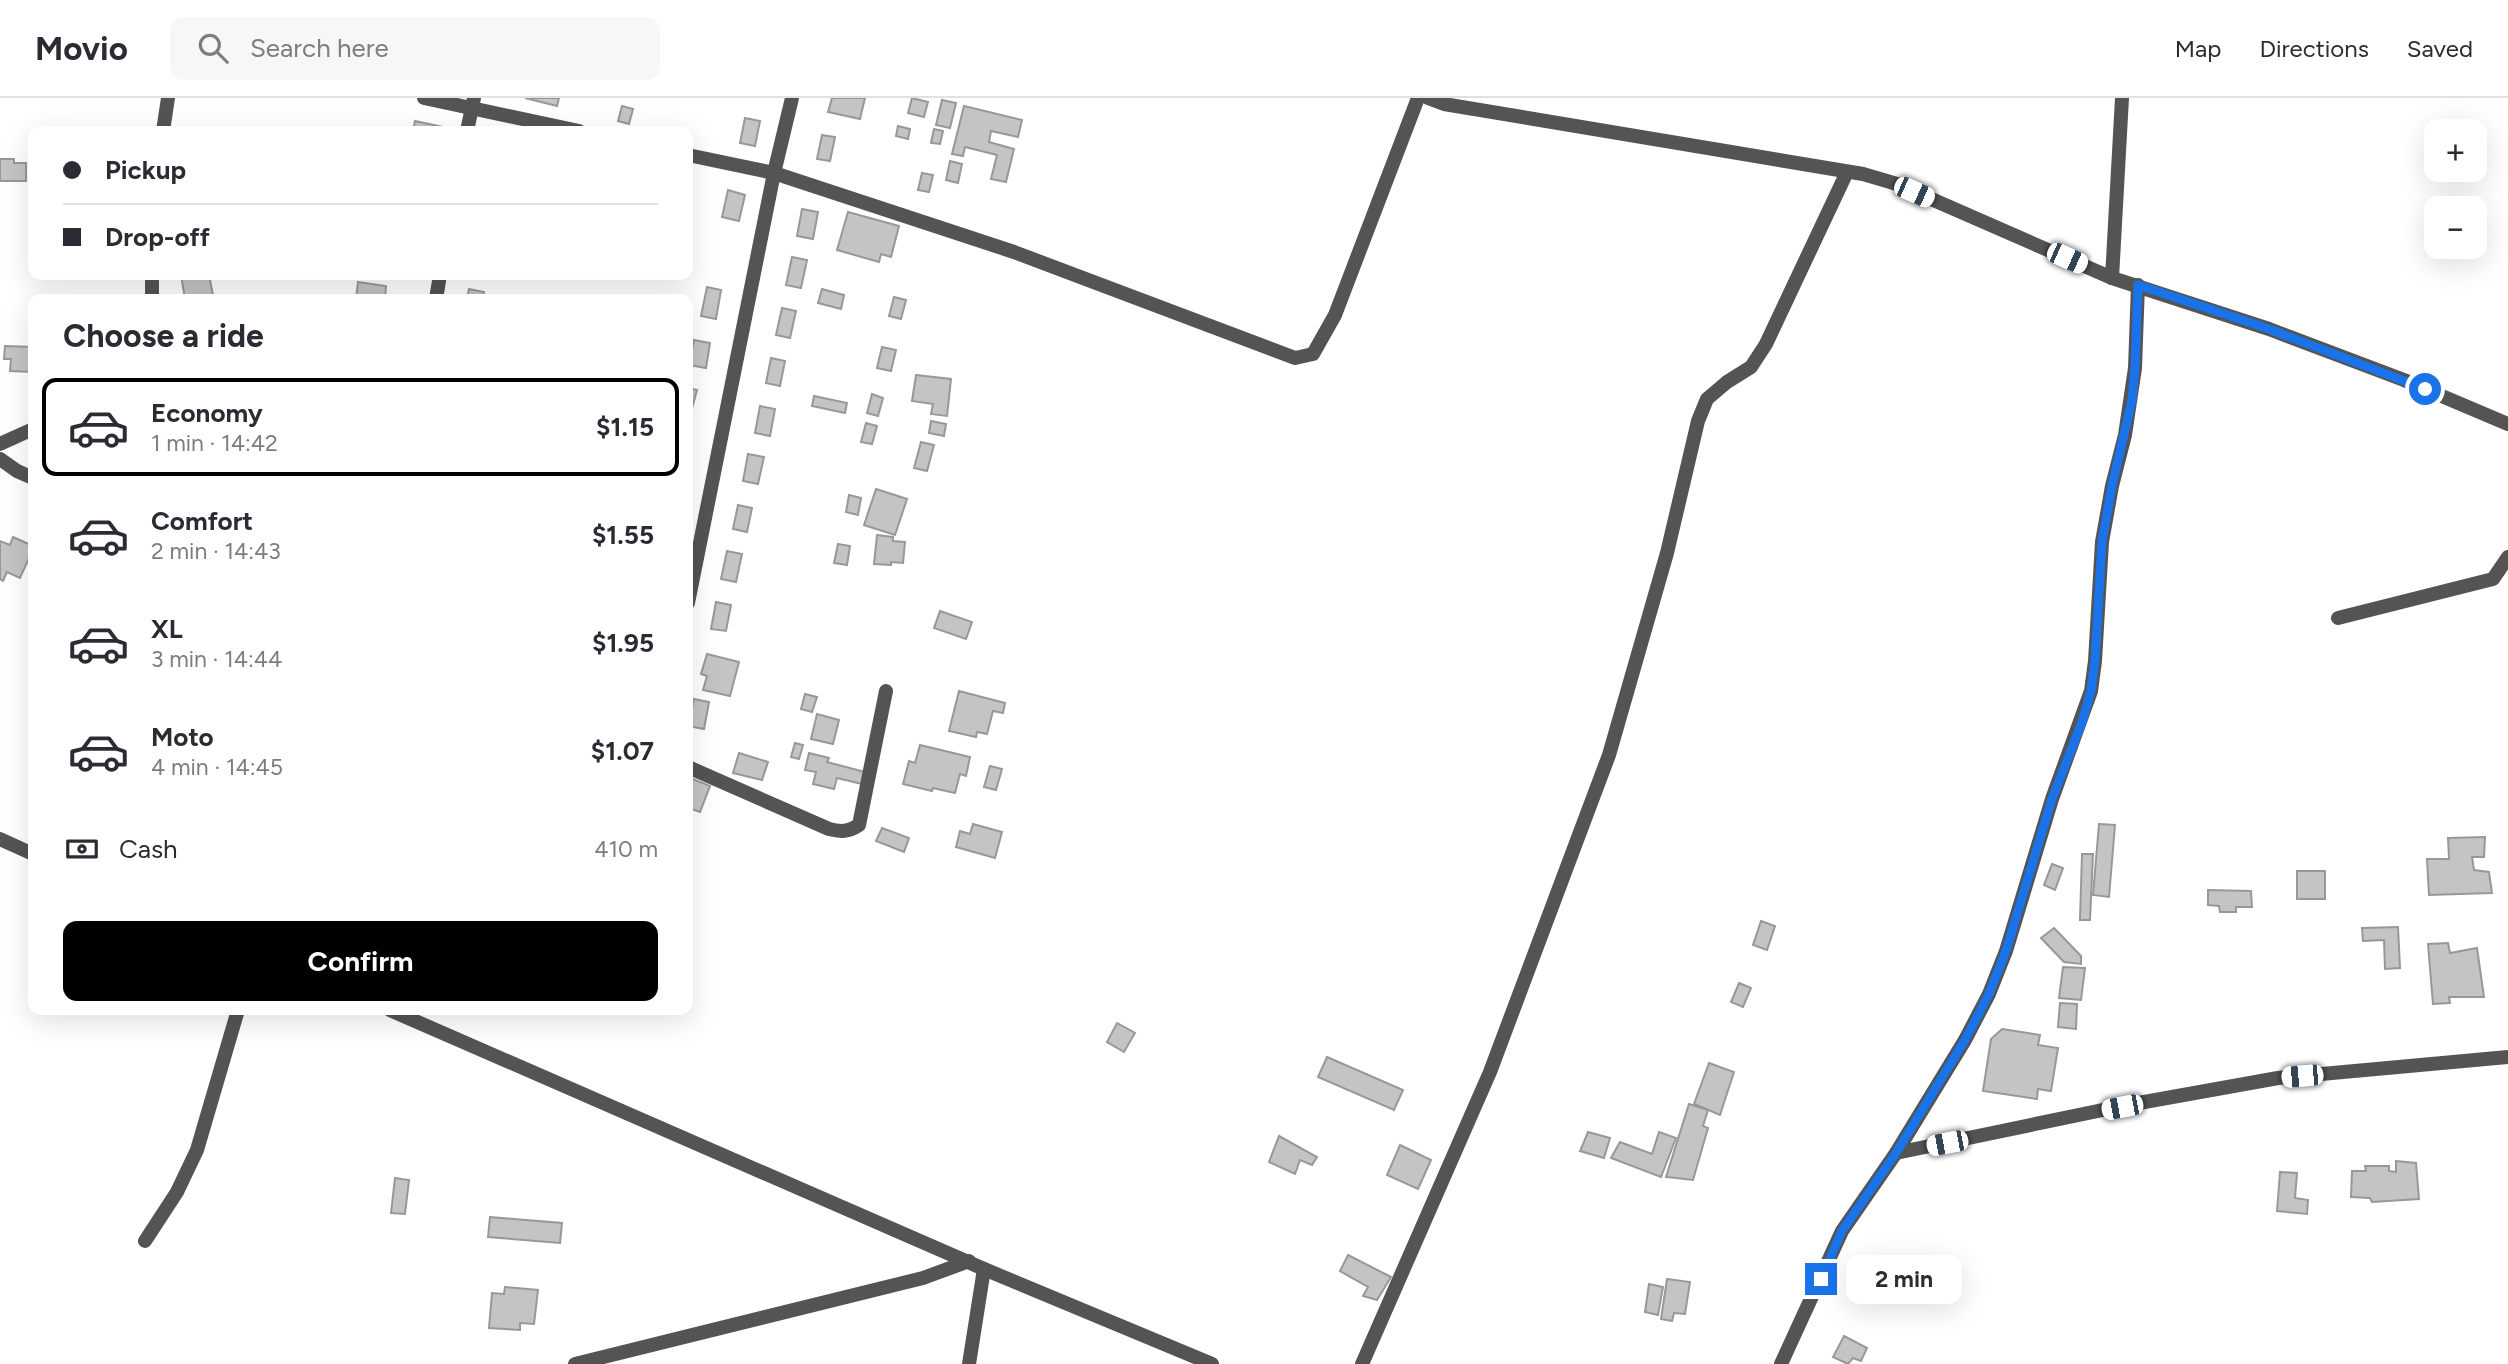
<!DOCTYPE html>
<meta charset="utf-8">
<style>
:root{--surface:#fff;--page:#f7f7f7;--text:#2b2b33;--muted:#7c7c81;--line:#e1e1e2;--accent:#000}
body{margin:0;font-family:Figtree,sans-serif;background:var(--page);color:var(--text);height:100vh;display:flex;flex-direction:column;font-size:26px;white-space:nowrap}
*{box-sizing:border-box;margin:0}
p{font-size:23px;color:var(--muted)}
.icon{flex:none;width:38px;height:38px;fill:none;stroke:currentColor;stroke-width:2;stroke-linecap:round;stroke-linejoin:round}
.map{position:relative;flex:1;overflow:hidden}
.side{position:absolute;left:28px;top:196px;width:665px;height:721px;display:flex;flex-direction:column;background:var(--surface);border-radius:14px;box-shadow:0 7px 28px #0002}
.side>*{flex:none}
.top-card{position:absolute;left:28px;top:28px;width:665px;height:154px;border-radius:14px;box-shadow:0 7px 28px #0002;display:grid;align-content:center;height:154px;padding:0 35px;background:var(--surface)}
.controls{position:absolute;left:2424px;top:21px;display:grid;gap:14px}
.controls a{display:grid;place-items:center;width:63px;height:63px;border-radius:14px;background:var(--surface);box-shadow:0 7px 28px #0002;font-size:35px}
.end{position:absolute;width:32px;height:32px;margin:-16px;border:9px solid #1a73e8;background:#fff;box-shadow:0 0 0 4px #fff}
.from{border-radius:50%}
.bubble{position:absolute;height:49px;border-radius:14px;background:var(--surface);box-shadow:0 7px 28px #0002;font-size:23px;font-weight:700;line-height:49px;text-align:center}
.car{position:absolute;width:21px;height:42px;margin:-21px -10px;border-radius:9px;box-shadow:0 0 5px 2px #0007;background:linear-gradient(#fff 24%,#345 0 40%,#fff 0 76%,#345 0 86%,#fff 0)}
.top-card b{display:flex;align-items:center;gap:24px;height:66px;font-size:26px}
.top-card b+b{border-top:2px solid var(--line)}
.top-card i{width:18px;height:18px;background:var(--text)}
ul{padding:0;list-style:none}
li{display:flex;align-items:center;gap:21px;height:98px;margin:0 14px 10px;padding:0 21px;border:4px solid transparent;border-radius:14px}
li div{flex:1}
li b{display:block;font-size:26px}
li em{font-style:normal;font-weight:700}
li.selected{border-color:var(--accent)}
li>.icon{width:63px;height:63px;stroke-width:1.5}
h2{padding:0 35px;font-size:32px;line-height:84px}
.pay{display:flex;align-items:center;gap:18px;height:77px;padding:0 35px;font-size:26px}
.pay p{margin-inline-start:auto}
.button{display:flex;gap:14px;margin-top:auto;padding:14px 35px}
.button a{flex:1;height:80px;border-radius:14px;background:var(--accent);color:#fff;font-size:28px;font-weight:700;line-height:80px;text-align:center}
header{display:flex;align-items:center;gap:42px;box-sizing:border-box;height:98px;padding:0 35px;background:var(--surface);border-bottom:2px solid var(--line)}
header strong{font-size:33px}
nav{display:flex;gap:38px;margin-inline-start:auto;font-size:24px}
.search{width:490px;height:63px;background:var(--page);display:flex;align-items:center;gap:18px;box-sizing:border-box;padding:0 24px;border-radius:14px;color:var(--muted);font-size:26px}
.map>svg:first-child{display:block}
</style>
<header>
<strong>Movio</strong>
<div class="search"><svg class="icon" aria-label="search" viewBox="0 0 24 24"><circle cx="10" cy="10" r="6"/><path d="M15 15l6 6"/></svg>Search here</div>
<nav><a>Map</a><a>Directions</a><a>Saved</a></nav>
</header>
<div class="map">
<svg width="2508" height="1266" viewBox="0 0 2508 1266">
<rect width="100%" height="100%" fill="#fff"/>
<g fill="#c4c4c4" stroke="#989898" stroke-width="2">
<path d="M525 0H559L557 8Z"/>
<path d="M832 0H865L860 21 828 14Z"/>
<path d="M912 0 928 4 924 19 908 15Z"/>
<path d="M942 2 956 5 950 30 936 27Z"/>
<path d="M622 8 633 11 629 26 618 23Z"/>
<path d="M964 8 1022 22 1018 39 991 33 989 44 1014 51 1006 84 991 81 997 57 965 49 963 58 952 56Z"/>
<path d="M745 20 760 23 755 48 740 45Z"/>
<path d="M415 23 443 29 442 33H413Z"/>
<path d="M898 28 910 31 908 41 896 38Z"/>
<path d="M934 31 943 33 940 46 931 45Z"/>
<path d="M822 37 835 39 830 63 817 61Z"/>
<path d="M0 61H14V65H26V83H0Z"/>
<path d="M950 63 962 66 958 85 946 82Z"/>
<path d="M922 75 933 77 929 94 918 92Z"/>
<path d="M728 92 745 97 739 123 722 119Z"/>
<path d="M802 111 818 114 813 141 797 138Z"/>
<path d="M848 114 899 128 891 159 881 156 879 164 837 152Z"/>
<path d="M792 159 807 162 801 190 786 187Z"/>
<path d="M181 177H209L213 197 185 201Z"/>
<path d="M358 184 386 188 385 201H356Z"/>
<path d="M707 189 721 192 716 221 701 218Z"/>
<path d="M469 191 484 194 483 201H467Z"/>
<path d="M822 191 844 197 841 211 818 205Z"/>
<path d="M894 199 906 202 901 221 889 218Z"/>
<path d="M782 210 796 213 790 240 776 237Z"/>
<path d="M694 242 710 245 706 270 689 267Z"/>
<path d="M5 248 33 249V274L10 273 11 261H4Z"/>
<path d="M882 249 896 252 891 273 877 270Z"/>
<path d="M771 260 785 263 780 288 766 285Z"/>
<path d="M916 277 951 281 947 318 931 316 933 306 912 303Z"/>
<path d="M688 290 697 292 690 318H688Z"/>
<path d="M872 296 883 300 878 318 867 315Z"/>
<path d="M814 298 847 305 845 315 812 308Z"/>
<path d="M760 308 775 311 770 338 755 335Z"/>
<path d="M931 323 946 326 944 338 929 335Z"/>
<path d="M866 325 877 328 872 346 861 344Z"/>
<path d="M921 344 934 347 927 373 914 370Z"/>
<path d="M748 356 764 359 758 386 743 383Z"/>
<path d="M876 391 907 401 895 437 864 427Z"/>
<path d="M849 397 861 400 858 417 846 414Z"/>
<path d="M738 407 752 410 747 434 733 431Z"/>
<path d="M877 437 893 439V443L905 444 903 465 891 464V467L874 466Z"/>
<path d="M13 439 33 448V451L20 480 7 474 3 483 0 481V443L10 447Z"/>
<path d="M838 446 850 448 847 467 834 465Z"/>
<path d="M727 453 742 456 736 484 721 481Z"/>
<path d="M716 504 731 507 726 533 711 531Z"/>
<path d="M940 513 972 524 966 541 934 530Z"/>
<path d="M707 556 739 564 730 598 703 592 707 578 701 576Z"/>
<path d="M959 593 1005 605 1003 615 993 613 987 636 977 634 976 639 949 633Z"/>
<path d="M805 596 817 599 812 614 801 611Z"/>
<path d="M694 601 709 604 704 631 688 628Z"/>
<path d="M817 616 839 622 833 646 811 641Z"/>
<path d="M795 645 803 647 799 661 791 659Z"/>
<path d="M920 647 970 659 966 678 960 676 955 695 933 690 932 693 903 686 909 663 915 665Z"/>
<path d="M739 655 768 664 762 682 733 675Z"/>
<path d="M809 655 829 660 827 664 865 674 862 686 837 680 834 691 813 686 816 674 805 672Z"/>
<path d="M990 668 1002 671 996 692 984 689Z"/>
<path d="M688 679 710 688 700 714 689 710 688 713Z"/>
<path d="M973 726 1002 734 995 760 956 749 960 733 970 736Z"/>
<path d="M2099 726 2115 727 2109 799 2093 797Z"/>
<path d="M882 730 909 740 904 754 876 743Z"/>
<path d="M2485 739 2484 759H2472L2474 772 2489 774 2492 795 2429 797 2427 761H2449L2448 740Z"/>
<path d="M2082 756H2093L2090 822H2080Z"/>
<path d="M2052 766 2063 770 2055 792 2044 787Z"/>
<rect x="2297" y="773" width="28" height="28"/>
<path d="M2208 792 2251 793 2252 809H2236V814H2220L2219 808 2208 807Z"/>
<path d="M1761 823 1775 828 1767 852 1753 847Z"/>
<path d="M2398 829 2400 870 2385 871 2384 842 2363 843 2362 830Z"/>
<path d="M2054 830 2081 858V866L2064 864 2041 840Z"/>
<path d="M2448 845 2450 855 2477 850 2484 899H2449L2450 905 2433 906 2428 846Z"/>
<path d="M2063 869 2085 870 2081 902 2059 900Z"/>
<path d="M1739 885 1751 890 1743 909 1731 904Z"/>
<path d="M2060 905 2077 906 2076 931 2058 929Z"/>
<path d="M1117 925 1135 935 1124 954 1107 944Z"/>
<path d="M2002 931 2040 937 2038 947 2058 950 2051 993 2038 991 2037 1001 1983 993 1991 941Z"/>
<path d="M1327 959 1403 992 1394 1012 1318 979Z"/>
<path d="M1709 965 1734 974 1720 1017 1694 1006Z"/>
<path d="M1689 1006 1708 1012 1703 1028 1708 1030 1693 1082 1666 1079Z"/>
<path d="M1588 1034 1610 1040 1604 1060 1580 1053Z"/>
<path d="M1659 1034 1676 1040 1661 1079 1611 1060 1620 1044 1652 1056Z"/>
<path d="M1279 1038 1317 1059 1312 1067 1300 1062 1295 1076 1269 1064Z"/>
<path d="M1400 1047 1431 1062 1418 1091 1387 1077Z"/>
<path d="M2396 1063 2416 1065 2419 1101 2372 1104 2370 1100 2351 1099 2352 1073H2366L2365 1068H2389V1073L2396 1074Z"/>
<path d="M2280 1074 2297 1075 2295 1100 2308 1102 2307 1116 2277 1113Z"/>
<path d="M395 1080 409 1082 405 1116 391 1115Z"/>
<path d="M490 1119 562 1125 560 1145 488 1139Z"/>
<path d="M1348 1157 1391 1179 1377 1202 1363 1198 1368 1189 1340 1173Z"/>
<path d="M1667 1181 1690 1184 1685 1216 1674 1215 1672 1223 1661 1221Z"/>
<path d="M1649 1186 1663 1189 1658 1217 1645 1214Z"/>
<path d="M505 1189 538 1192 534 1226 520 1225V1232L489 1230 492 1195 504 1196Z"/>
<path d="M1844 1238 1867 1250 1861 1263 1853 1260 1848 1266 1833 1259Z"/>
</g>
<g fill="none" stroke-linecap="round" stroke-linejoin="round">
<g stroke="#545454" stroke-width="14">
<path d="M424 0 579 33"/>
<path d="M1428 0 1444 6 1863 76 1897 86 2112 180 2269 231 2404 282 2508 326"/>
<path d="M163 33 168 0"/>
<path d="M467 33 474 0"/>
<path d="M688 57 774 75 1014 154 1295 260 1313 256 1335 217 1418 0"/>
<path d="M2112 180 2122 0"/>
<path d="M152 201V177"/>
<path d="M436 201 440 177"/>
<path d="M0 346 33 331"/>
<path d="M0 361 17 373 33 380"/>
<path d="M688 505 774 75 792 0"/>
<path d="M2338 520 2493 481 2508 459"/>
<path d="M688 669 829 731C841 734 848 734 859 727L886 593"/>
<path d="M0 741 33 756"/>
<path d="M390 912 984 1171 1212 1266"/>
<path d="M1896 1055 2122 1008 2278 980 2508 959"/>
<path d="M145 1143 177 1094 197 1052 238 912"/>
<path d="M575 1266 923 1180 969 1163"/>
<path d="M969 1266 984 1171"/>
<path d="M1362 1266 1490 974 1609 657 1667 455 1698 323 1707 301 1727 284 1751 269 1766 246 1847 74"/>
<path d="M1781 1266 1842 1133 1896 1055 1965 942 1989 896 2006 853 2052 701 2091 593 2095 563 2102 444 2112 388 2125 337 2135 270 2138 187"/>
</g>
</g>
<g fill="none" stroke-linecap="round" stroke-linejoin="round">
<path stroke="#1a73e8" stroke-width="9" d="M1821 1181 1842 1133 1896 1055 1965 942 1989 896 2006 853 2052 701 2082 624 2091 593 2095 563 2102 444 2112 388 2132 302 2135 270 2138 187 2269 231 2425 291"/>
</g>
</svg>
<div class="controls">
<a>+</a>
<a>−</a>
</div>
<i class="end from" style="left:2425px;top:291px"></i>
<i class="end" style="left:1821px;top:1181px"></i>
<div class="bubble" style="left:1846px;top:1157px;width:116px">2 min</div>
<i class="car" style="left:1914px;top:94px;rotate:114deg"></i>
<i class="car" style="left:2067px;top:160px;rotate:114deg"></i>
<i class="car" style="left:2302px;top:978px;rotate:265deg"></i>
<i class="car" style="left:2122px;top:1009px;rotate:259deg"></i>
<i class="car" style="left:1947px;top:1045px;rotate:259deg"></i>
<div class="top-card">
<b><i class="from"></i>Pickup</b>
<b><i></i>Drop-off</b>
</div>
<section class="side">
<h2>Choose a ride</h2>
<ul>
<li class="selected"><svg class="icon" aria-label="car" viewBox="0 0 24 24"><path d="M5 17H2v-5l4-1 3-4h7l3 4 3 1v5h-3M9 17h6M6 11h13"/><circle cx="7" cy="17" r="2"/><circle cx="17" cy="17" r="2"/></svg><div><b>Economy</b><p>1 min · 14:42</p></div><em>$1.15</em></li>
<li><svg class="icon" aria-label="car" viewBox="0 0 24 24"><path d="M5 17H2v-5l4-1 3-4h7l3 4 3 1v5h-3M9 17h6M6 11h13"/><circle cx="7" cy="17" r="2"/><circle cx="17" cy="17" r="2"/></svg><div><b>Comfort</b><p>2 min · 14:43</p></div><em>$1.55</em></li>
<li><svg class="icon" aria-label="car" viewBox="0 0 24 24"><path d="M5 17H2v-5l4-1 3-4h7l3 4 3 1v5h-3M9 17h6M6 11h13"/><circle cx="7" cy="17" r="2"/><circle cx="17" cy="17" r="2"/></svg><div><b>XL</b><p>3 min · 14:44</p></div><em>$1.95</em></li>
<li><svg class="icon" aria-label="car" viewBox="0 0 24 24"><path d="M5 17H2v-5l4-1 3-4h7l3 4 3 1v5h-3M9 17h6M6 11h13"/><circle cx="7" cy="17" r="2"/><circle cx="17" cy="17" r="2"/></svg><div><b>Moto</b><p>4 min · 14:45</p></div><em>$1.07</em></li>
</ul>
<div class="pay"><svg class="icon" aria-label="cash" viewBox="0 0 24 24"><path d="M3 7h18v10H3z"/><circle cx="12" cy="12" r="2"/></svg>Cash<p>410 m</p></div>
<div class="button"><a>Confirm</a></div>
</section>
</div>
